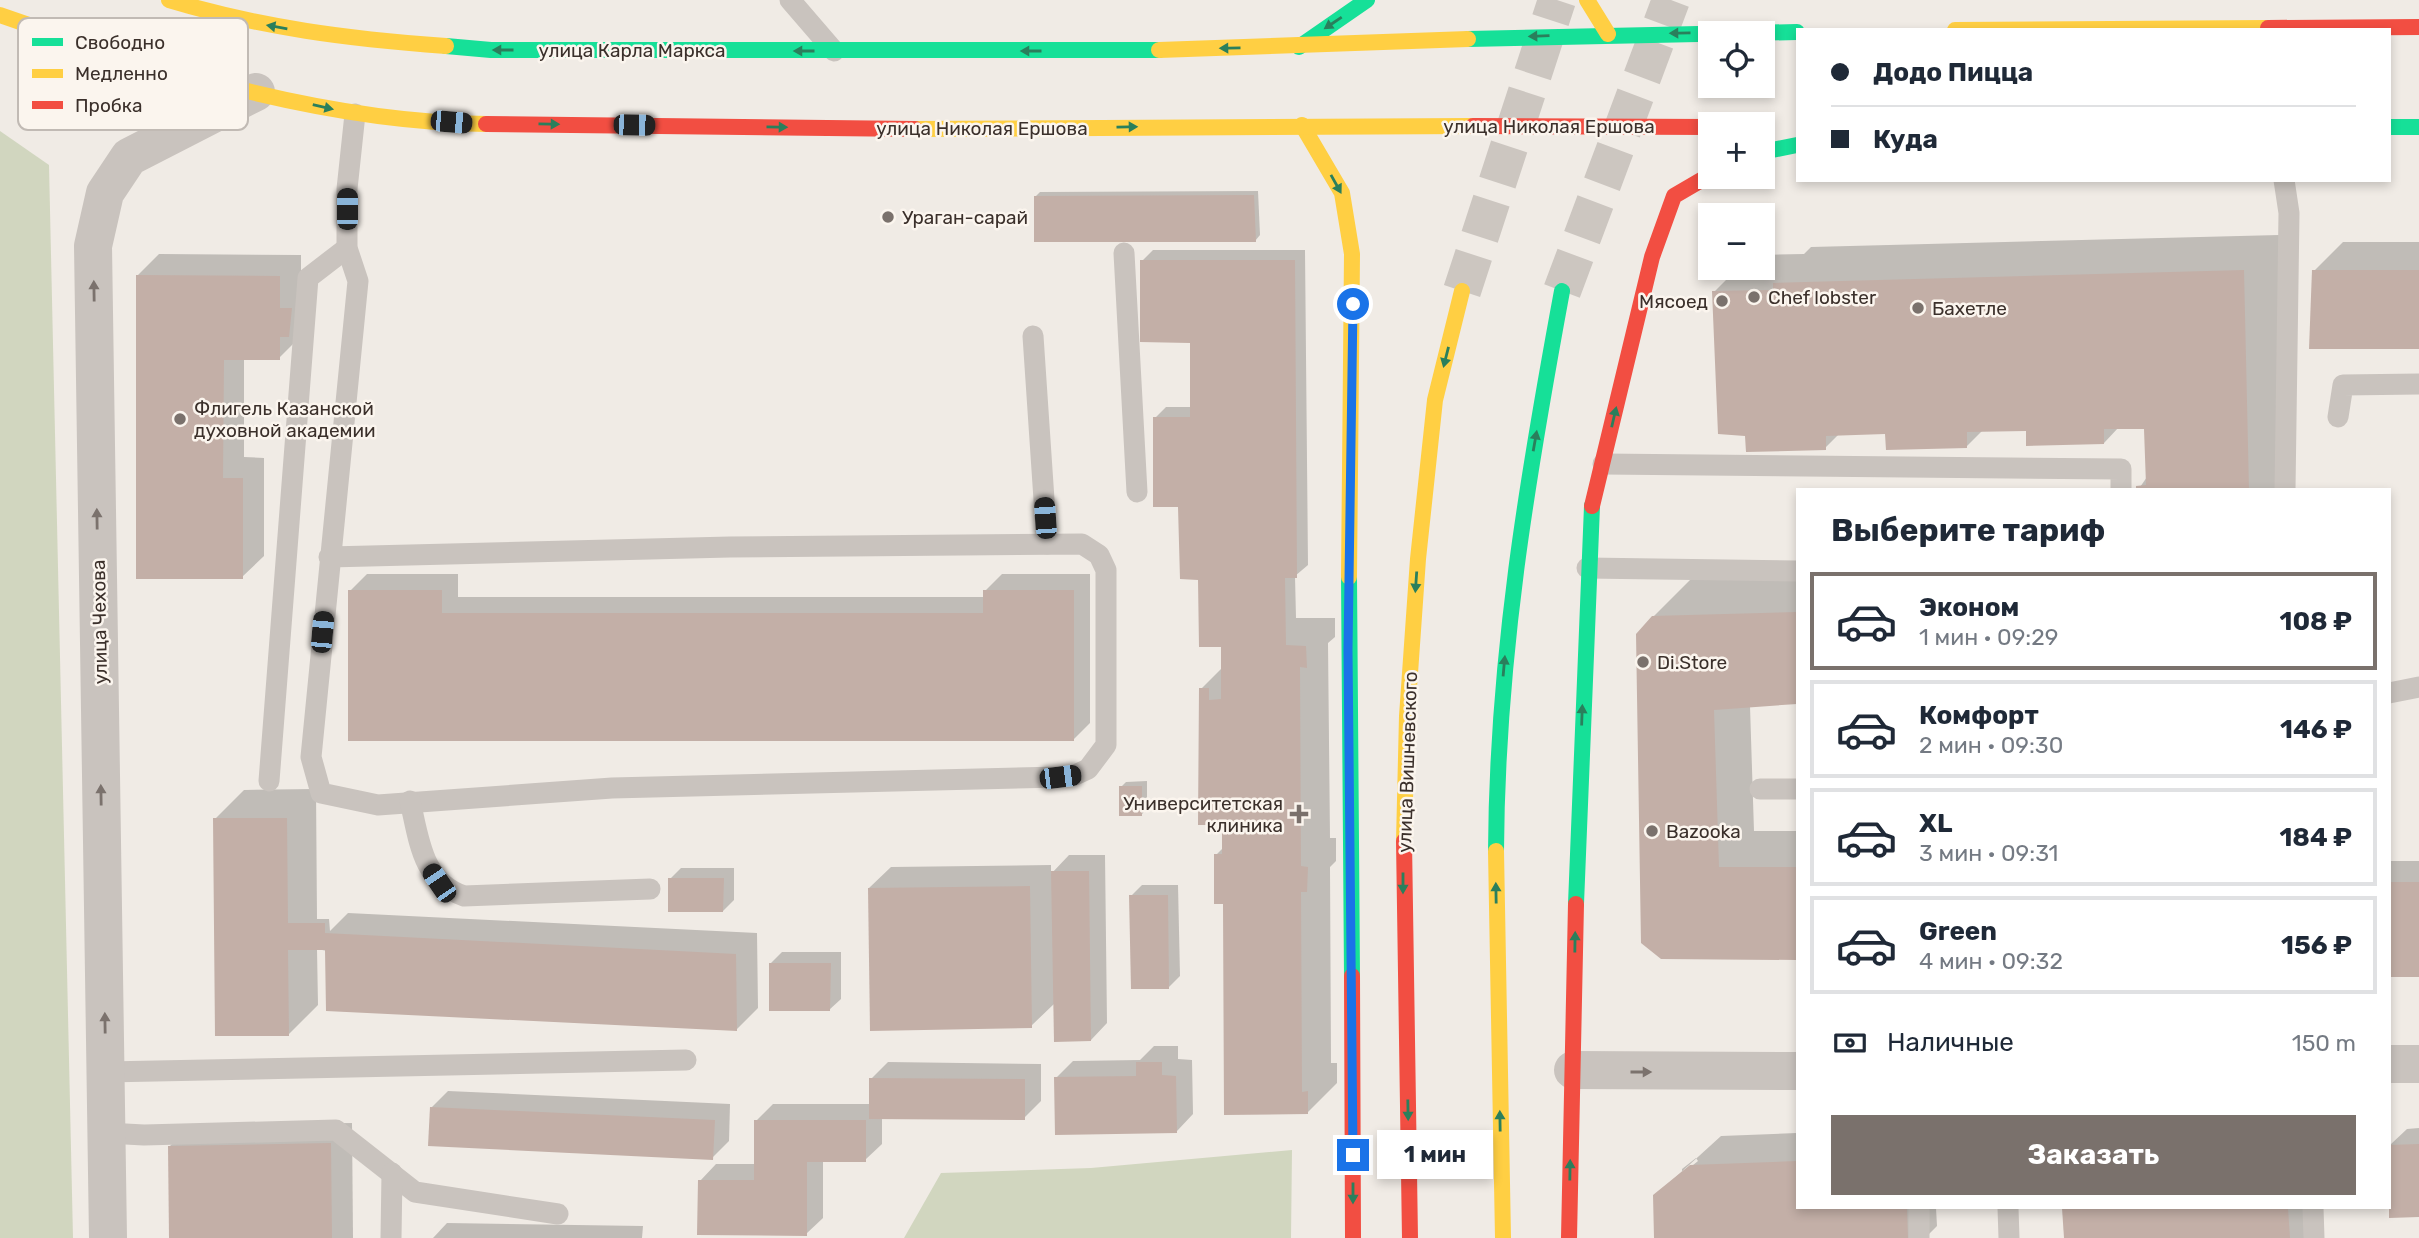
<!DOCTYPE html>
<html lang="ru">
<meta charset="utf-8">
<style>
:root{--surface:#fff;--page:#f2f2f3;--text:#1f2937;--muted:#747a83;--line:#e0e1e3;--accent:#7a716c}
body{margin:0;font-family:Rubik,sans-serif;background:var(--page);color:var(--text);height:100vh;display:flex;flex-direction:column;font-size:26px;white-space:nowrap}
*{box-sizing:border-box;margin:0}
p{font-size:23px;color:var(--muted)}
.icon{flex:none;width:38px;height:38px;fill:none;stroke:currentColor;stroke-width:2;stroke-linecap:round;stroke-linejoin:round}
.map{position:relative;flex:1;overflow:hidden}
.panel{position:absolute;left:1796px;top:488px;width:595px;height:721px;display:flex;flex-direction:column;background:var(--surface);border-radius:0px;box-shadow:0 4px 10px #0003}
.panel>*{flex:none}
.banner{position:absolute;left:1796px;top:28px;width:595px;height:154px;border-radius:0px;box-shadow:0 4px 10px #0003;display:grid;align-content:center;height:154px;padding:0 35px;background:var(--surface)}
.tools{position:absolute;left:1698px;top:21px;display:grid;gap:14px}
.tools a{display:grid;place-items:center;width:77px;height:77px;border-radius:0px;background:var(--surface);box-shadow:0 4px 10px #0003;font-size:35px}
.end{position:absolute;width:32px;height:32px;margin:-16px;border:9px solid #1a73e8;background:#fff;box-shadow:0 0 0 4px #fff}
.from{border-radius:50%}
.bubble{position:absolute;height:49px;border-radius:0px;background:var(--surface);box-shadow:0 4px 10px #0003;font-size:23px;font-weight:700;line-height:49px;text-align:center}
.car{position:absolute;width:21px;height:42px;margin:-21px -10px;border-radius:9px;box-shadow:0 0 5px 2px #0007;background:linear-gradient(#222 24%,#8ab4d8 0 40%,#222 0 76%,#8ab4d8 0 86%,#222 0)}
.banner b{display:flex;align-items:center;gap:24px;height:66px;font-size:26px}
.banner b+b{border-top:2px solid var(--line)}
.banner i{width:18px;height:18px;background:var(--text)}
ul{padding:0;list-style:none}
li{display:flex;align-items:center;gap:21px;height:98px;margin:0 14px 10px;padding:0 21px;border:4px solid var(--line);border-radius:0px}
li div{flex:1}
li b{display:block;font-size:26px}
li em{font-style:normal;font-weight:700}
li.active{border-color:var(--accent)}
li>.icon{width:63px;height:63px;stroke-width:1.5}
h2{padding:0 35px;font-size:32px;line-height:84px}
.pay{display:flex;align-items:center;gap:18px;height:77px;padding:0 35px;font-size:26px}
.pay p{margin-inline-start:auto}
.button{display:flex;gap:14px;margin-top:auto;padding:14px 35px}
.button a{flex:1;height:80px;border-radius:0px;background:var(--accent);color:#fff;font-size:28px;font-weight:700;line-height:80px;text-align:center}
.map>svg:first-child{display:block}
</style>
<div class="map">
<svg width="2419" height="1238" viewBox="0 0 2419 1238">
<rect width="100%" height="100%" fill="#f0ebe5"/>
<g fill="#d1d6bf">
<path d="M0 131 49 165 73 1238H0Z"/>
<path d="M1292 1150 1291 1238H904L941 1173 1091 1168Z"/>
</g>
<g fill="#0003" fill-rule="evenodd">
<path d="M1258 191 1260 235 1255 241 1035 197 1040 192Z"/>
<path d="M2279 235 2281 490H2138L2147 477 2146 427H2119L2104 443 2028 429 1983 430 1967 446 1887 432 1840 433 1825 448 1747 435 1714 292 1738 268H1762V255L1804 254 1811 247Z"/>
<path d="M2343 242H2419V347L2314 271Z"/>
<path d="M1153 250H1305L1308 565 1295 576 1296 618H1335V637L1328 643 1330 838H1336V861L1330 867 1331 1063H1337V1083L1308 1112 1224 902 1216 855 1224 847V824L1201 689 1223 667V647L1155 418 1166 407H1191L1192 341 1142 261Z"/>
<path d="M159 254 301 255V336L279 358H244V457L264 458V556L242 577 137 276Z"/>
<path d="M367 574H458V597H985V591L1002 574H1090V723L1074 739 350 740V591Z"/>
<path d="M1797 578V703L1750 706 1754 831H1797V959L1662 957 1653 617 1690 580Z"/>
<path d="M1147 781V809L1142 814 1121 787 1126 782Z"/>
<path d="M316 789 317 919H329L330 931 348 913 757 933 758 1008 736 1030 317 949 318 1005 289 1034 215 819 244 790Z"/>
<path d="M1069 855H1105L1107 1023 1091 1040 1055 1003 1031 1026 869 888 891 867 1051 865V874Z"/>
<rect x="2389" y="861" width="30" height="114"/>
<path d="M681 868H734V900L723 911 670 879Z"/>
<path d="M1142 885H1178L1180 976 1169 987 1131 896Z"/>
<path d="M782 952H841V999L829 1010 771 963Z"/>
<path d="M1154 1046H1178V1059L1192 1060 1193 1114 1177 1131 1056 1078 1073 1061 1140 1060Z"/>
<path d="M888 1062 1041 1064V1101L1024 1118 882 1117V1144L865 1160H823V1218L806 1234 700 1181 716 1164H756V1121L773 1104H871V1079Z"/>
<path d="M448 1091 730 1104 729 1141 712 1158 431 1108Z"/>
<path d="M352 1123 353 1238H171L169 1147 191 1125Z"/>
<path d="M2419 1128V1215L2390 1145 2407 1129Z"/>
<path d="M1797 1133V1208H1936L1937 1226 1925 1238H1655V1196L1721 1136ZM1696 1158 1698 1161 1682 1174V1169Z"/>
<path d="M2064 1208H2318L2320 1238H2066Z"/>
<path d="M447 1223 643 1226 642 1238H433Z"/>
</g>
<g fill="#c3afa7">
<path d="M1254 195 1256 242H1034V196Z"/>
<path d="M1140 260H1295L1297 578H1285L1286 645 1306 646 1307 668 1300 667 1301 866 1308 867 1307 892H1301L1302 1092 1308 1091V1114L1224 1115 1223 904H1214V854H1222V825H1198L1199 688H1209V700L1221 699V647H1199L1198 580 1180 579 1178 507H1153V417H1190V343L1140 342Z"/>
<path d="M2244 270 2249 490H2136V486L2146 485 2144 429H2104V444L2026 446V431L1967 432V448L1886 450 1885 434 1826 436V450L1746 452 1745 436 1718 434 1712 291 1773 290V283Z"/>
<path d="M2312 270H2419V349H2309Z"/>
<path d="M136 275 280 276V308H292L289 337H280V360H224L223 478H243V579H136Z"/>
<path d="M348 590H442V613H983V590H1074V741H348Z"/>
<path d="M1797 612V704L1714 710 1719 867H1797V960L1661 959 1641 943 1636 634 1652 616Z"/>
<rect x="1119" y="786" width="23" height="30"/>
<path d="M213 818H287L288 923H325V933L736 954 737 1031 326 1011 325 950H288L289 1036H215Z"/>
<path d="M1051 871H1089L1091 1041 1054 1042Z"/>
<path d="M668 878H724L723 912H668Z"/>
<rect x="2389" y="882" width="30" height="95"/>
<path d="M1030 886 1032 1028 870 1031 868 888Z"/>
<path d="M1129 895H1168L1169 989H1131Z"/>
<path d="M769 963H831L830 1011H769Z"/>
<path d="M1136 1062H1162V1075L1176 1076 1177 1133 1055 1135 1054 1077 1136 1076Z"/>
<path d="M869 1078 1025 1079V1120L869 1119Z"/>
<path d="M430 1107 715 1120 713 1160 428 1146Z"/>
<path d="M754 1120H866V1162H807V1236L697 1235 698 1180H754Z"/>
<path d="M331 1143 332 1238H169L168 1146Z"/>
<path d="M2419 1144V1217L2389 1218V1145Z"/>
<path d="M1797 1161V1208H1907L1908 1238H1654L1653 1195 1690 1165Z"/>
<path d="M2062 1208H2288L2290 1238H2064Z"/>
</g>
<g fill="none" stroke-linecap="round" stroke-linejoin="round">
<g stroke="#ccc6c0" stroke-width="38" stroke-dasharray="38 19" stroke-linecap="butt">
<path d="M1462 291 1557 0"/>
<path d="M1562 291 1671 0"/>
</g>
<g stroke="#c9c3be" stroke-width="21">
<path d="M790 0 834 51"/>
<path d="M2284 180 2289 213 2285 490"/>
<path d="M1124 253 1137 492"/>
<path d="M1033 336 1047 544"/>
<path d="M2338 417 2343 385 2419 384"/>
<path d="M1603 464 2121 469V490"/>
<path d="M329 557 730 547 1082 544 1099 555 1106 570V745L1088 769 1075 775 1060 777 612 788 378 805 321 793 311 757 358 281 347 248V189L355 114"/>
<path d="M1587 568 1797 571"/>
<path d="M2389 693 2419 687"/>
<path d="M269 781 308 278 347 248"/>
<path d="M1760 789H1797"/>
<path d="M410 801C419 839 422 882 464 896L650 889"/>
<path d="M106 1072 686 1060"/>
<path d="M107 1133 144 1135 336 1130 415 1192 558 1214"/>
<path d="M2008 1208 2009 1238"/>
<path d="M2313 1208 2314 1238"/>
<path d="M391 1238 392 1173"/>
<path d="M1919 1238V1208"/>
</g>
<g stroke="#c9c3be" stroke-width="38">
<path d="M2389 1064H2419"/>
<path d="M1573 1070 1797 1071"/>
<path d="M108 1238 93 246 105 193 129 157 256 92"/>
</g>
<g stroke="#16e098" stroke-width="16">
<path d="M1468 39 1797 32"/>
<path d="M446 46 491 50H1159"/>
<path d="M1299 47 1367 0"/>
<path d="M2389 127H2419"/>
<path d="M1762 152 1797 145"/>
<path d="M1349 577 1352 976"/>
<path d="M1496 851C1497 658 1527 480 1562 291"/>
<path d="M1576 904 1592 506"/>
</g>
<g stroke="#ffcf43" stroke-width="16">
<path d="M169 0C262 28 349 39 446 46"/>
<path d="M1587 0 1608 34"/>
<path d="M0 15C155 69 320 122 486 124"/>
<path d="M1955 30 2268 28"/>
<path d="M1159 50 1468 39"/>
<path d="M1302 125 1342 193 1352 254 1349 577"/>
<path d="M915 129 1473 126"/>
<path d="M1404 841 1407 716 1418 559 1435 400 1462 291"/>
<path d="M1496 851 1503 1238"/>
</g>
<g stroke="#f24e42" stroke-width="16">
<path d="M2268 28 2419 27"/>
<path d="M486 124 915 129"/>
<path d="M1473 126 1710 127"/>
<path d="M1592 506 1652 257 1674 196 1710 175"/>
<path d="M1404 841 1410 1238"/>
<path d="M1352 976 1353 1238"/>
<path d="M1569 1238 1576 904"/>
</g>
</g>
<defs><path id="oneway-solid" d="M-6-.8H1V-3.2L6.5 0L1 3.2V.8H-6Z" transform="scale(1.75)"/></defs>
<g fill="#2a7f5c">
<use href="#oneway-solid" transform="translate(1333 23) rotate(146)"/>
<use href="#oneway-solid" transform="translate(277 27) rotate(-170)"/>
<use href="#oneway-solid" transform="translate(1680 33) rotate(179)"/>
<use href="#oneway-solid" transform="translate(1539 36) rotate(178)"/>
<use href="#oneway-solid" transform="translate(1230 48) rotate(179)"/>
<use href="#oneway-solid" transform="translate(503 50) rotate(-180)"/>
<use href="#oneway-solid" transform="translate(804 51) rotate(-180)"/>
<use href="#oneway-solid" transform="translate(1031 51) rotate(-180)"/>
<use href="#oneway-solid" transform="translate(323 107) rotate(13)"/>
<use href="#oneway-solid" transform="translate(549 124) rotate(1)"/>
<use href="#oneway-solid" transform="translate(777 127) rotate(1)"/>
<use href="#oneway-solid" transform="translate(1127 127) rotate(-1)"/>
<use href="#oneway-solid" transform="translate(1336 184) rotate(61)"/>
<use href="#oneway-solid" transform="translate(1446 357) rotate(104)"/>
<use href="#oneway-solid" transform="translate(1614 417) rotate(-77)"/>
<use href="#oneway-solid" transform="translate(1535 441) rotate(-80)"/>
<use href="#oneway-solid" transform="translate(1416 582) rotate(94)"/>
<use href="#oneway-solid" transform="translate(1504 666) rotate(-85)"/>
<use href="#oneway-solid" transform="translate(1582 715) rotate(-88)"/>
<use href="#oneway-solid" transform="translate(1403 883) rotate(90)"/>
<use href="#oneway-solid" transform="translate(1496 893) rotate(-91)"/>
<use href="#oneway-solid" transform="translate(1575 942) rotate(-89)"/>
<use href="#oneway-solid" transform="translate(1408 1110) rotate(89)"/>
<use href="#oneway-solid" transform="translate(1500 1121) rotate(-91)"/>
<use href="#oneway-solid" transform="translate(1570 1170) rotate(-89)"/>
<use href="#oneway-solid" transform="translate(1353 1193) rotate(90)"/>
</g>
<g fill="#7b726d">
<use href="#oneway-solid" transform="translate(94 291) rotate(-91)"/>
<use href="#oneway-solid" transform="translate(97 519) rotate(-91)"/>
<use href="#oneway-solid" transform="translate(101 795) rotate(-91)"/>
<use href="#oneway-solid" transform="translate(105 1023) rotate(-91)"/>
<use href="#oneway-solid" transform="translate(1641 1072)"/>
</g>
<g fill="none" stroke-linecap="round" stroke-linejoin="round">
<path stroke="#1a73e8" stroke-width="9" d="M1353 304 1348 650 1353 1155"/>
</g>
<g fill="#7a716c" stroke="#fbf5ee" stroke-width="2.5">
<circle cx="888" cy="217" r="7"/>
<circle cx="1754" cy="297" r="7"/>
<circle cx="1722" cy="301" r="7"/>
<circle cx="1918" cy="308" r="7"/>
<circle cx="180" cy="419" r="7"/>
<circle cx="1643" cy="662" r="7"/>
<path d="M1295.5 803.5h7v7h7v7h-7v7h-7v-7h-7v-7h7z"/>
<circle cx="1652" cy="831" r="7"/>
</g>
<g text-anchor="middle" stroke-width="5" stroke-linejoin="round" paint-order="stroke">
<g font-size="19" fill="#3b302b" stroke="#fbf5ee">
<text x="632" y="57">улица Карла Маркса</text>
<text x="1549" y="133">улица Николая Ершова</text>
<text x="982" y="135">улица Николая Ершова</text>
<text transform="translate(99 622) rotate(-91)" y="7">улица Чехова</text>
<text transform="translate(1407 762) rotate(-88)" y="7">улица Вишневского</text>
</g>
<g font-size="19" fill="#3b302b" stroke="#fbf5ee" text-anchor="start">
<text x="902" y="224">Ураган-сарай</text>
<text x="1768" y="304">Chef lobster</text>
<text x="1708" y="308" text-anchor="end">Мясоед</text>
<text x="1932" y="315">Бахетле</text>
<text x="194" y="415">Флигель Казанской<tspan x="194" dy="22">духовной академии</tspan></text>
<text x="1657" y="669">Di.Store</text>
<text x="1283" y="810" text-anchor="end">Университетская<tspan x="1283" dy="22">клиника</tspan></text>
<text x="1666" y="838">Bazooka</text>
</g>
</g>
<rect x="18" y="18" width="230" height="112" rx="10" fill="#fbf5ee" stroke="#c1bab4" stroke-width="2"/>
<rect x="32" y="38" width="31" height="8" fill="#16e098"/>
<rect x="32" y="69" width="31" height="9" fill="#ffcf43"/>
<rect x="32" y="101" width="31" height="8" fill="#f24e42"/>
<g font-size="19" fill="#3b302b">
<text x="75" y="49">Свободно</text>
<text x="75" y="80">Медленно</text>
<text x="75" y="112">Пробка</text>
</g>
</svg>
<div class="tools">
<a><svg class="icon" aria-label="locate" viewBox="0 0 24 24"><circle cx="12" cy="12" r="6"/><path d="M12 2v4M12 18v4M2 12h4M18 12h4"/></svg></a>
<a>+</a>
<a>−</a>
</div>
<i class="end from" style="left:1353px;top:304px"></i>
<i class="end" style="left:1353px;top:1155px"></i>
<div class="bubble" style="left:1377px;top:1130px;width:116px">1 мин</div>
<i class="car" style="left:451px;top:122px;rotate:95deg"></i>
<i class="car" style="left:634px;top:125px;rotate:91deg"></i>
<i class="car" style="left:347px;top:209px;rotate:0deg"></i>
<i class="car" style="left:1045px;top:518px;rotate:356deg"></i>
<i class="car" style="left:322px;top:632px;rotate:5deg"></i>
<i class="car" style="left:1060px;top:777px;rotate:83deg"></i>
<i class="car" style="left:439px;top:883px;rotate:326deg"></i>
<div class="banner">
<b><i class="from"></i>Додо Пицца</b>
<b><i></i>Куда</b>
</div>
<section class="panel">
<h2>Выберите тариф</h2>
<ul>
<li class="active"><svg class="icon" aria-label="car" viewBox="0 0 24 24"><path d="M5 17H2v-5l4-1 3-4h7l3 4 3 1v5h-3M9 17h6M6 11h13"/><circle cx="7" cy="17" r="2"/><circle cx="17" cy="17" r="2"/></svg><div><b>Эконом</b><p>1 мин · 09:29</p></div><em>108 ₽</em></li>
<li><svg class="icon" aria-label="car" viewBox="0 0 24 24"><path d="M5 17H2v-5l4-1 3-4h7l3 4 3 1v5h-3M9 17h6M6 11h13"/><circle cx="7" cy="17" r="2"/><circle cx="17" cy="17" r="2"/></svg><div><b>Комфорт</b><p>2 мин · 09:30</p></div><em>146 ₽</em></li>
<li><svg class="icon" aria-label="car" viewBox="0 0 24 24"><path d="M5 17H2v-5l4-1 3-4h7l3 4 3 1v5h-3M9 17h6M6 11h13"/><circle cx="7" cy="17" r="2"/><circle cx="17" cy="17" r="2"/></svg><div><b>XL</b><p>3 мин · 09:31</p></div><em>184 ₽</em></li>
<li><svg class="icon" aria-label="car" viewBox="0 0 24 24"><path d="M5 17H2v-5l4-1 3-4h7l3 4 3 1v5h-3M9 17h6M6 11h13"/><circle cx="7" cy="17" r="2"/><circle cx="17" cy="17" r="2"/></svg><div><b>Green</b><p>4 мин · 09:32</p></div><em>156 ₽</em></li>
</ul>
<div class="pay"><svg class="icon" aria-label="cash" viewBox="0 0 24 24"><path d="M3 7h18v10H3z"/><circle cx="12" cy="12" r="2"/></svg>Наличные<p>150 m</p></div>
<div class="button"><a>Заказать</a></div>
</section>
</div>
